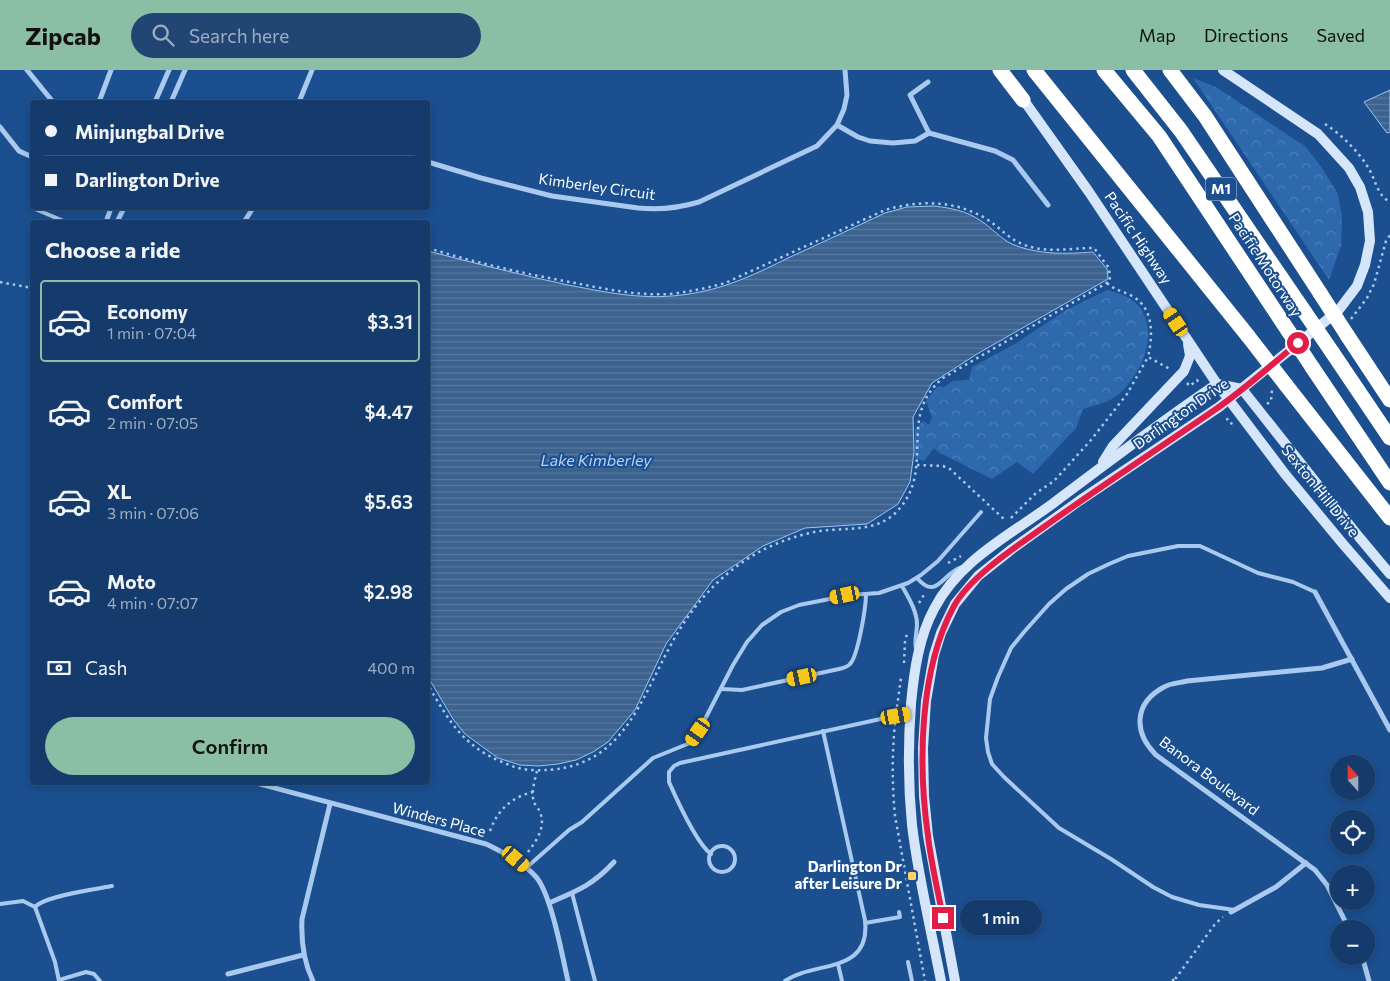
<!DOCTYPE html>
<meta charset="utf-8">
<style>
:root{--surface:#143b6b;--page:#214673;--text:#f1f3f6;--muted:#9dadc1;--line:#33557e;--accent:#8abfa5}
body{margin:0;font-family:Commissioner,sans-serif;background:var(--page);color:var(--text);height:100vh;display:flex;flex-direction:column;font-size:19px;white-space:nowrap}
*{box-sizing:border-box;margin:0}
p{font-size:16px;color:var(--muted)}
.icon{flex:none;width:28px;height:28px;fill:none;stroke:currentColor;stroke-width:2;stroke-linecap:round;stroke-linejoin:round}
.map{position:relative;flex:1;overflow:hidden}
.sheet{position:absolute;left:30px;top:150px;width:400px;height:565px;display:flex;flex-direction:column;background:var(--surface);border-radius:5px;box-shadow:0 2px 8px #0003,0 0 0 1px var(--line)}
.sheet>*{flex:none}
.banner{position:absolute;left:30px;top:30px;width:400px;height:110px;border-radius:5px;box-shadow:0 2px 8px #0003,0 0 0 1px var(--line);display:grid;align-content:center;height:110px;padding:0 15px;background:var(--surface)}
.needle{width:32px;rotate:339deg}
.buttons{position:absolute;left:1330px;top:685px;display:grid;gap:10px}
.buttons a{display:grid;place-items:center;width:45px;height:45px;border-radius:50%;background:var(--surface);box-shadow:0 2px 8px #0003,0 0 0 1px var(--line);font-size:25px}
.end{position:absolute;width:22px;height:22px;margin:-11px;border:6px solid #e11d48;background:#fff;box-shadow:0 0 0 2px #fff}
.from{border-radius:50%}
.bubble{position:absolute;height:35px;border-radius:18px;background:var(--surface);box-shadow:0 2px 8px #0003,0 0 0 1px var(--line);font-size:16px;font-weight:600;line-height:35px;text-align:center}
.car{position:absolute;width:15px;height:30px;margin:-15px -8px;border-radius:6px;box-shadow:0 0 4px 1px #0007;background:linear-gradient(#f5c518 24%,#345 0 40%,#f5c518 0 76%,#345 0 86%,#f5c518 0)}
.banner b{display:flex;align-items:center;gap:18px;height:48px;font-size:19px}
.banner b+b{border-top:1px solid var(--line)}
.banner i{width:12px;height:12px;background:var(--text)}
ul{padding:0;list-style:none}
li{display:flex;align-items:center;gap:15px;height:82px;margin:0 10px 8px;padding:0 5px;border:2px solid transparent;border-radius:5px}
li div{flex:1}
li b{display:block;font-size:19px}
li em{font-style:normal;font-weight:600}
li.active{border-color:var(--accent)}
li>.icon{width:45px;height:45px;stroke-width:1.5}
h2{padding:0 15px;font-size:22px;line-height:60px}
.pay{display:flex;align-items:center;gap:12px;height:55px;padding:0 15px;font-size:19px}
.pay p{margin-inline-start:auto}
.primary-button{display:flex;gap:10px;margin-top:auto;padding:10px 15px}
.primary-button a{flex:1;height:58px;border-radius:30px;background:var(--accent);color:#111;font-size:20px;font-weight:600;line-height:58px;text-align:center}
header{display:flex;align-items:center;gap:30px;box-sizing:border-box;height:70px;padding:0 25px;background:var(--accent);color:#111}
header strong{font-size:24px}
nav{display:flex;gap:28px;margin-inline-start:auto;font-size:18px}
.search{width:350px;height:45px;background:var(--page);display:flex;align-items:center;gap:12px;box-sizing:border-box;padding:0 18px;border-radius:28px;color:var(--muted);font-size:19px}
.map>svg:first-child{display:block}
</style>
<header>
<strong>Zipcab</strong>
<div class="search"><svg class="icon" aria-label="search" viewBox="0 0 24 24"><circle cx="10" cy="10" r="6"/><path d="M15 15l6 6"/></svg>Search here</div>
<nav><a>Map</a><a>Directions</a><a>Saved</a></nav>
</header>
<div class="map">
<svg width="1390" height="911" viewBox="0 0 1390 911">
<defs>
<pattern id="forest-crowns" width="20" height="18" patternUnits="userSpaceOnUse" patternTransform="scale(1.25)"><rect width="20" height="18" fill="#2e69ad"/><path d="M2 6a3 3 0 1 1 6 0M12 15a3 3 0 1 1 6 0" fill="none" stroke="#4d80b9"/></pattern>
<pattern id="water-rules" width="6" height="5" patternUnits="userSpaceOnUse" patternTransform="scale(1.25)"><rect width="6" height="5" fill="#3c6290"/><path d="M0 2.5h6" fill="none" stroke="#597aa1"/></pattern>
</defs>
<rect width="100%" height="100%" fill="#1b4f8f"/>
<g fill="url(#forest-crowns)">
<path d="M1193 8 1216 17 1306 77 1322 98 1338 124 1342 146 1341 176 1329 210Z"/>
<path d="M1107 220C1114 222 1122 224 1129 228 1156 244 1151 280 1136 303 1130 312 1122 324 1112 329 1103 334 1092 336 1083 339L1076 358 1033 404 1017 392 992 409 940 383 934 378 924 391 915 388V359L923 351 929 355 932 348 926 331 938 316 944 317 953 311 969 310 972 297 1015 274 1066 240Z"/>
</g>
<g fill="url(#water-rules)" stroke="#9cc4f0">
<path d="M1390 20V62L1387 63 1364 32Z"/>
<path d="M934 136C951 138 967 141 981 151 992 158 1001 169 1012 174 1038 185 1066 184 1093 182L1107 199 1108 209 977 284 932 313 913 347 914 382 910 412 898 434 867 454 805 458 763 476 713 510 666 574 635 640 608 672 593 682 576 690 558 694 539 696 520 695 498 688 465 664 453 649 428 607V181C474 193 521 205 568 215 615 224 652 232 700 222 731 216 760 202 788 188 821 173 853 158 885 143L907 137Z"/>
</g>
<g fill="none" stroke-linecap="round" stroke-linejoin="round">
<g stroke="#a9c9ee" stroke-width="2.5" stroke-dasharray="2.5 4" stroke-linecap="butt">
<path d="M1325 54C1342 65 1359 82 1369 99 1376 111 1377 125 1390 132"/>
<path d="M428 178C476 193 526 204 575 213 606 219 638 226 669 224 689 222 707 218 725 213L885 140C920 130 953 130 985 148 998 156 1008 168 1022 174 1046 184 1069 178 1094 178L1109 198 1110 211 943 308C897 346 935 396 900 438 878 465 844 456 814 462 787 468 762 478 740 494 716 511 696 533 680 559 641 622 628 704 533 700 521 700 511 696 500 691 462 675 448 649 428 615"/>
<path d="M0 212 32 218"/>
<path d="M1107 213C1114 220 1123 221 1132 226 1154 238 1153 265 1148 287L1170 299"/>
<path d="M1351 249 1367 228 1374 214 1386 171 1390 165"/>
<path d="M1187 313 1190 316 1197 310 1199 313"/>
<path d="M1267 334 1271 331 1272 320"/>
<path d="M1227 348 1228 352 1233 354"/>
<path d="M917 395 943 396 950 399 1006 451"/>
<path d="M1011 448 1036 423 1054 411 1091 370 1127 324 1148 287"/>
<path d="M948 493 961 486"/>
<path d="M919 533 925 523"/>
<path d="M904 593 905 571 907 564"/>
<path d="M897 637 901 608"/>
<path d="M895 653C892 684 892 714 895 746L925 911"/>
<path d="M490 761C497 741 511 727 533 722"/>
<path d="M528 782C537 770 546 757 540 742 538 737 533 734 533 728 532 719 535 709 537 701"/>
<path d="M1174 911 1172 909 1174 907 1176 908 1215 854 1223 847"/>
</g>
<g stroke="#a9c9ee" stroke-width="4">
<path d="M35 139 66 152"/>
<path d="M917 508C937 531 941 504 962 497"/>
<path d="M902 516C908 527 917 541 917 554 917 563 914 570 916 579"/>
<path d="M721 619 742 620 839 599C843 598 848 597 850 594 858 586 866 537 866 524"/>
<circle cx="722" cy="789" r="13"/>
<path d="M711 784C696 773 677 730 669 712V702L674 696 680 693 908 643"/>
<path d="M526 798 569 760 582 752 653 688 690 673 701 657 733 595 747 572 762 555 781 542 799 535 850 525 879 523 908 513 921 505 938 491 981 442"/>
<path d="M572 823 595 911"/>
<path d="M0 834 23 831 35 837 55 892 59 911"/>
<path d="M35 837C44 826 96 819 112 816"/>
<path d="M1235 840 1199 835 1172 827 1153 817 1111 789 1059 758 1004 707 992 694 988 682 986 668 990 629 998 607 1011 578 1024 562 1049 534 1066 519 1088 504 1109 494 1128 486 1178 476H1200L1258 503 1293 512 1315 522"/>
<path d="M865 853 900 847 899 842"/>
<path d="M908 892 912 911"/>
<path d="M838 894 842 911"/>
<path d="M59 910 86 902 94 904 100 911"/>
<path d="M785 911C815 890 871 905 865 850L823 661"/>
</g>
<g stroke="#a9c9ee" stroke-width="5">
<path d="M27 0 53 32"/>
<path d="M99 32 111 0"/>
<path d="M155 32 169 0"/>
<path d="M171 32 185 0"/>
<path d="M299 32 312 0"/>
<path d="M837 55 858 67 870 71 893 73 915 71 929 63 910 25 928 12"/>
<path d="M0 57 19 81 32 87"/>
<path d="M929 63 995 81 1013 90 1048 135"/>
<path d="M428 92 481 108 552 126 638 138C659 140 679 138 699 132L817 76 837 55 844 39 847 25 845 0"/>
<path d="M106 152 111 138"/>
<path d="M117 152 124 138"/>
<path d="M244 152 253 138"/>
<path d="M1315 522 1390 660"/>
<path d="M252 712 486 774C504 783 523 792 537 808 552 828 562 885 568 911"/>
<path d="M549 833C577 821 593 815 614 792"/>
<path d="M1231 842 1276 817 1306 793"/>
<path d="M1349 859 1327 815 1315 800 1156 685C1133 662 1134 633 1164 617 1170 613 1180 613 1187 611L1322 598 1352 589"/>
<path d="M1362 886 1369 911"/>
<path d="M228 904 303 885"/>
<path d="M313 911C303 891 301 871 302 849L330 734"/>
</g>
<g stroke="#d6e6fa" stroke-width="10">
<path d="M1020 25 1089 122 1217 314 1285 404 1343 474 1390 528"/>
<path d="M1242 319 1359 467 1390 504"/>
<path d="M1103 392 1113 376 1184 301 1190 286 1188 274"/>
<path d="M941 911C931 860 918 806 912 755 908 714 908 674 911 634 914 601 919 567 934 539 960 489 1012 464 1055 432 1108 392 1162 351 1217 314L1242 319"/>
<path d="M955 911 928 766 924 726 923 678 926 631 934 585 941 563 955 534 978 506 1012 479 1079 431 1219 337 1338 241 1357 216 1365 195 1370 171 1368 142 1360 117 1349 98 1318 64 1223 0"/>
</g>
<g stroke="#fff" stroke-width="15">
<path d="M1000 0 1023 30"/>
<path d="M1034 0 1248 266"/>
<path d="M1104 0 1159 66 1289 262"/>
<path d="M1133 0 1181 61 1304 241"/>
<path d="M1170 0 1205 46 1320 223"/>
<path d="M1347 265 1390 330"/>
<path d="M1332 282 1390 368"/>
<path d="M1312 297 1390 413"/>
<path d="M1286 315 1390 448"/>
</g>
<g stroke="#fff" stroke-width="15">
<path d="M1320 223 1347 265"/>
<path d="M1304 241 1332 282"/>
<path d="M1289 262 1312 297"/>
<path d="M1248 266 1286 315"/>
</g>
</g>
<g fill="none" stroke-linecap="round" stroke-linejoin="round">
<path stroke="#e11d48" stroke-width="6" d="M943 848C938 821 931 793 928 766 918 695 919 600 954 536 970 507 1014 478 1041 459 1098 418 1158 379 1216 339 1245 319 1271 295 1298 273"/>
</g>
<rect fill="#ffd166" stroke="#1b4f8f" stroke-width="2" x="907" y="801" width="10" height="10" rx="2.5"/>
<g text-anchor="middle" stroke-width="4" stroke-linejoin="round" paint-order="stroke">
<rect fill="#1b4f8f" stroke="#bbcadd" stroke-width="1" x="1206" y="107.5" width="30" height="23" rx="4"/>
<g font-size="14" font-weight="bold" fill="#fff">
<text x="1221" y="124">M1</text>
</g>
<g font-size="15" fill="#fff" stroke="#1b4f8f">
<text transform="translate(597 117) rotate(8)" y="5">Kimberley Circuit</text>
<text transform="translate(1138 168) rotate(56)" y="5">Pacific Highway</text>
<text transform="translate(1265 195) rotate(57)" y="5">Pacific Motorway</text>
<text transform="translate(1181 344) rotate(-35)" y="5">Darlington Drive</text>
<text transform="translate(1320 421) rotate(51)" y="5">Sexton Hill Drive</text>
<text transform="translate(1209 706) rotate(37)" y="5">Banora Boulevard</text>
<text transform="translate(439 750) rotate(15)" y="5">Winders Place</text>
</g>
<g font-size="15" font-weight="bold" fill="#fff" stroke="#1b4f8f" text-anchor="end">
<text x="902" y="802">Darlington Dr<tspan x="902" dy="17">after Leisure Dr</tspan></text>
</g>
<g font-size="16" font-style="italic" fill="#b5d3f5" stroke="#1b4f8f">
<text x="596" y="396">Lake Kimberley</text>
</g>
</g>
</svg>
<div class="buttons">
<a><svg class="needle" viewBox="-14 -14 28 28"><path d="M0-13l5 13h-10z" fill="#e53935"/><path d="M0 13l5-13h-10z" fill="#9dadc1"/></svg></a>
<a><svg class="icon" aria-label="locate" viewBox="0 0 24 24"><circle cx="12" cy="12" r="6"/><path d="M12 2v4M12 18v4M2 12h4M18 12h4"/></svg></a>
<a>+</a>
<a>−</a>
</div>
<i class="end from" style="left:1298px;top:273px"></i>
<i class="end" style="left:943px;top:848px"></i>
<div class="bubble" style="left:960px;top:830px;width:82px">1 min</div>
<i class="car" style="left:1176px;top:252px;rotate:326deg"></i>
<i class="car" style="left:845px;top:525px;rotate:258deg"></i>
<i class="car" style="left:802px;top:607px;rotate:258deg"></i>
<i class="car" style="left:896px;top:646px;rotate:80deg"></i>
<i class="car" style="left:698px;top:662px;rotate:215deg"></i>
<i class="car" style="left:516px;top:789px;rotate:131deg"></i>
<div class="banner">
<b><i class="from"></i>Minjungbal Drive</b>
<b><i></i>Darlington Drive</b>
</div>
<section class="sheet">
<h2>Choose a ride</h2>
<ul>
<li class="active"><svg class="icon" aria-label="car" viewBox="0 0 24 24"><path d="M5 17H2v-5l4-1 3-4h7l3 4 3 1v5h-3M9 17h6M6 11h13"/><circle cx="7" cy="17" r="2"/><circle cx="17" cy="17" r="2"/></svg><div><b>Economy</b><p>1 min · 07:04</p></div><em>$3.31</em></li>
<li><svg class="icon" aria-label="car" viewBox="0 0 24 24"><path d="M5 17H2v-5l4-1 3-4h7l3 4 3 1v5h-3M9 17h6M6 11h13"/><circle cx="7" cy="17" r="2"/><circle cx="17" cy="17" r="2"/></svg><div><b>Comfort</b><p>2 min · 07:05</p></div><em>$4.47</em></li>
<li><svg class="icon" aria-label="car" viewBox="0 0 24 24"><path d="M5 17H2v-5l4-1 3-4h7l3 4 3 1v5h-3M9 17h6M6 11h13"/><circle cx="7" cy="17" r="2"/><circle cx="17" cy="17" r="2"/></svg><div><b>XL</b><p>3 min · 07:06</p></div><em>$5.63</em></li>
<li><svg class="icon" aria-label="car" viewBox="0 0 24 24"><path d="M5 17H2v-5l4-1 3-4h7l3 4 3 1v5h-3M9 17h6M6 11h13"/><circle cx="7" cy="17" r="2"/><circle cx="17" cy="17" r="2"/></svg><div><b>Moto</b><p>4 min · 07:07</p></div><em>$2.98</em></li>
</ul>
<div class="pay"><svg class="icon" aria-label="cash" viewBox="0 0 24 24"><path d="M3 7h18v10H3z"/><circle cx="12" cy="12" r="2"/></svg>Cash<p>400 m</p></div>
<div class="primary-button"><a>Confirm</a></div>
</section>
</div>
